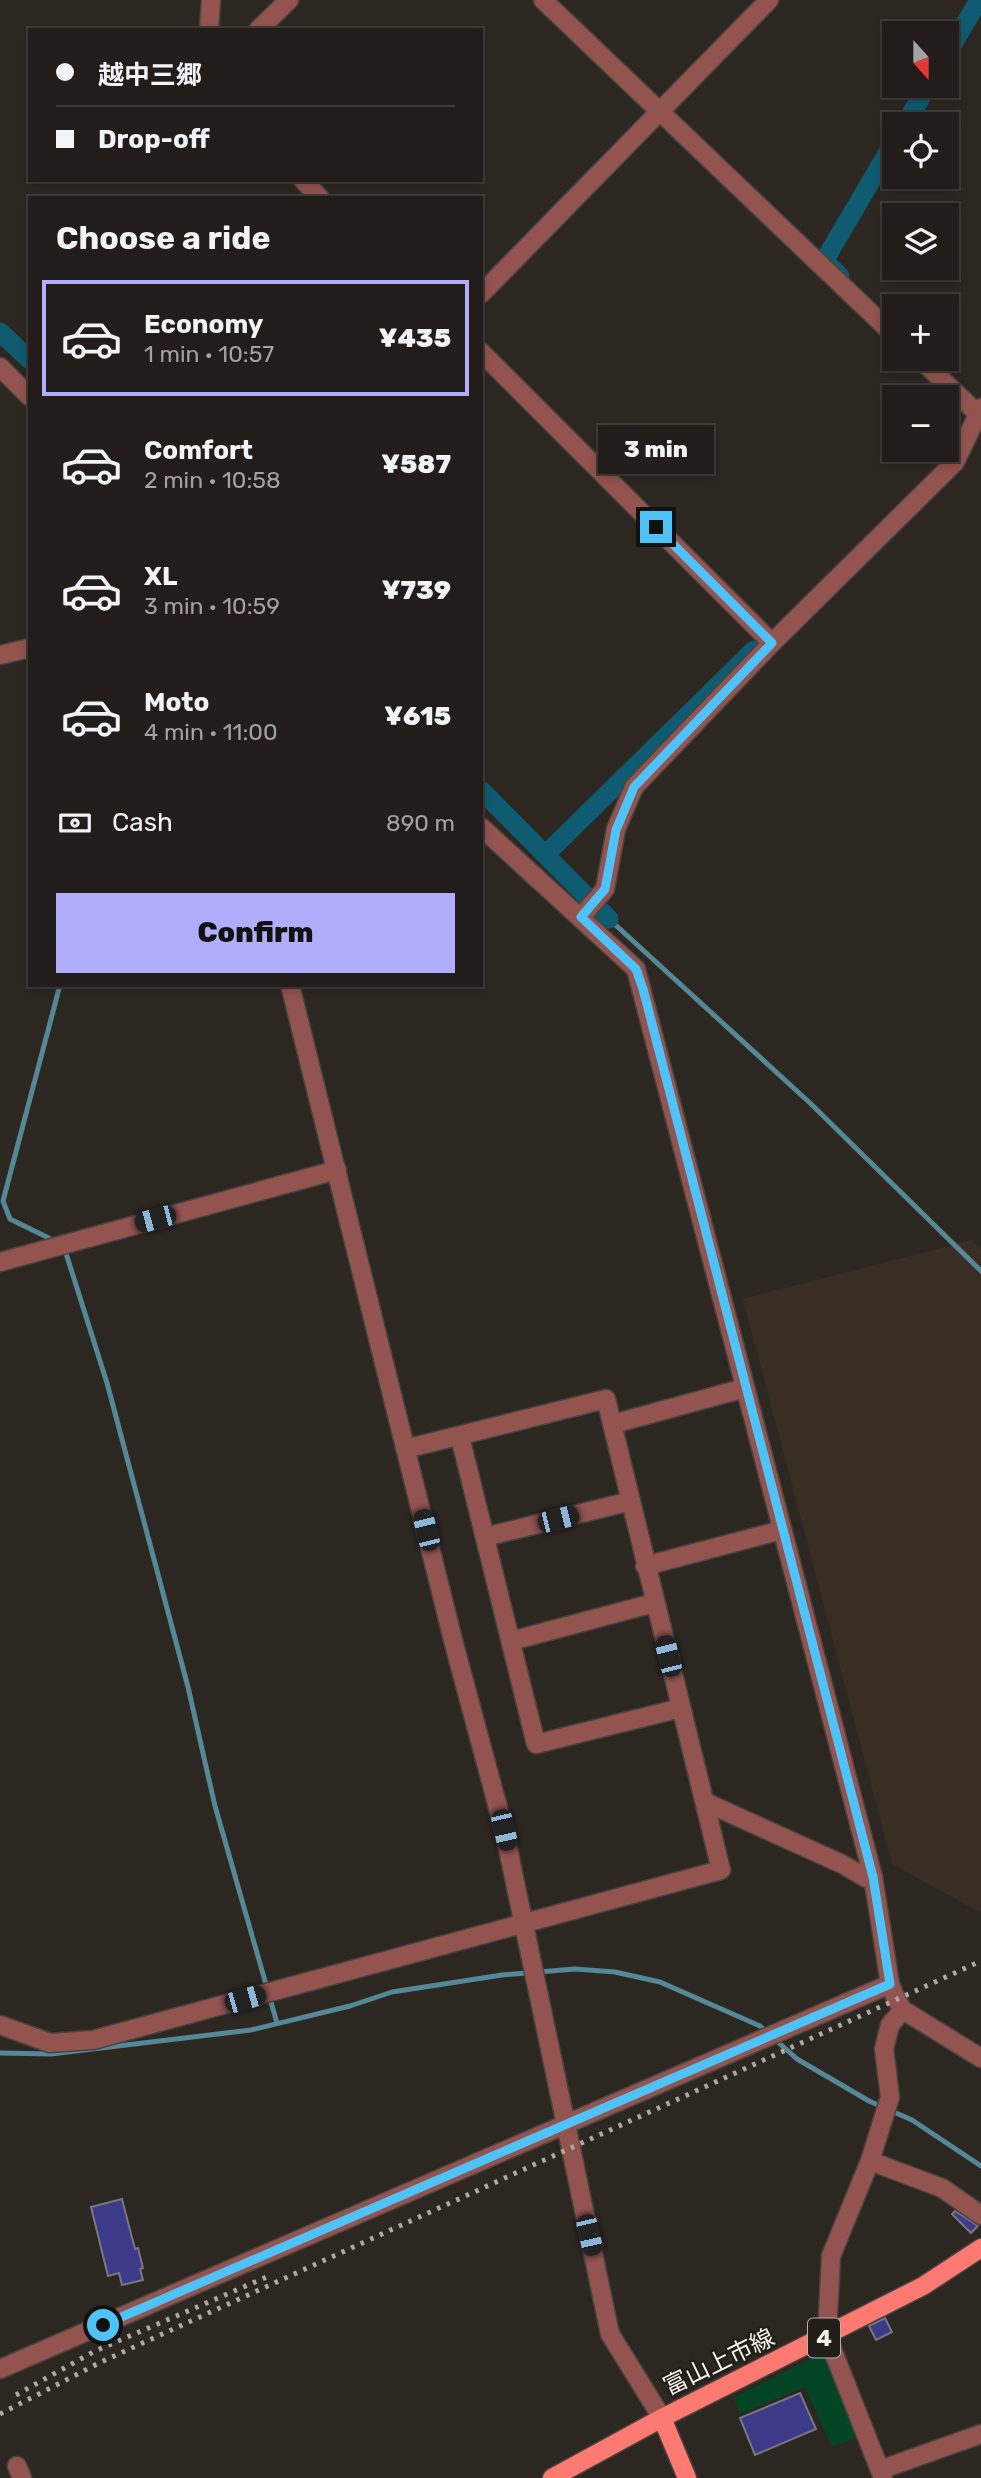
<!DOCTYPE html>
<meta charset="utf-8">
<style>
:root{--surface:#221d1a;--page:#2e2a27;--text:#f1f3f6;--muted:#a2a2a2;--line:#3f3b39;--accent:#b0aefa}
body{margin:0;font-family:Rubik,"Noto Sans JP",sans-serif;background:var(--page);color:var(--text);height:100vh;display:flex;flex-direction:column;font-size:26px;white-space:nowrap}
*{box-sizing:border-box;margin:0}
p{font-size:23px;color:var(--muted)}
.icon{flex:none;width:38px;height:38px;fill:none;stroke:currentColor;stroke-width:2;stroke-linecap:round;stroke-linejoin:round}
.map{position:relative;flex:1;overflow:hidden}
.side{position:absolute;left:28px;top:196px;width:455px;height:791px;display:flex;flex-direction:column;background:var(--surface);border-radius:0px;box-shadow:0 4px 10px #0003,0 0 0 2px var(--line)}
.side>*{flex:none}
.hud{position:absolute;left:28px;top:28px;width:455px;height:154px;border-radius:0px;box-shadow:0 4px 10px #0003,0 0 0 2px var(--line);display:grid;align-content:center;height:154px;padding:0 28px;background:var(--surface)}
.needle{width:46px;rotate:159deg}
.controls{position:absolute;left:882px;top:21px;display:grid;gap:14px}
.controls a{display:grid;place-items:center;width:77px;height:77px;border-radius:0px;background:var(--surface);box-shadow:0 4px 10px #0003,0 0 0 2px var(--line);font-size:35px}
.end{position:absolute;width:32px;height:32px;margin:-16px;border:9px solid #4fc3f7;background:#111;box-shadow:0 0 0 4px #111}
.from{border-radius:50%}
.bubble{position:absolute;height:49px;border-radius:0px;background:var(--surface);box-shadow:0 4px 10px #0003,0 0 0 2px var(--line);font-size:23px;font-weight:800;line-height:49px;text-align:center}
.car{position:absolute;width:21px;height:42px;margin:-21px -10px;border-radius:9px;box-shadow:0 0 5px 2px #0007;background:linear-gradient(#222 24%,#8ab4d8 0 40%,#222 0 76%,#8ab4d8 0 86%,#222 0)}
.hud b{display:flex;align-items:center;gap:24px;height:66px;font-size:26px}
.hud b+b{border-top:2px solid var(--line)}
.hud i{width:18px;height:18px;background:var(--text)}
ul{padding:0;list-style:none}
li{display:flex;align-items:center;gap:21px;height:116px;margin:0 14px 10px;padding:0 14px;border:4px solid transparent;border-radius:0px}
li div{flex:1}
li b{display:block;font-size:26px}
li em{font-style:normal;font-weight:800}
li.current{border-color:var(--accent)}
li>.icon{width:63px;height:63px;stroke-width:1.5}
h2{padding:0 28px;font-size:32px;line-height:84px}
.pay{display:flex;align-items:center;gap:18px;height:77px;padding:0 28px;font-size:26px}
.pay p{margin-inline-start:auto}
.button{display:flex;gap:14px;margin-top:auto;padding:14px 28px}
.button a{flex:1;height:80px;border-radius:0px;background:var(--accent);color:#111;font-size:28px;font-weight:800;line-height:80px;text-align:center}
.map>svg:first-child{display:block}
</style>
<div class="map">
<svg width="981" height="2478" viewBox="0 0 981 2478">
<rect width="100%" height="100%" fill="#2d2722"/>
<path fill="#392e24" d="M972 1240 981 1249V1913L892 1864 743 1299Z"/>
<path fill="#044526" d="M832 2348 865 2434 832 2447 805 2387 740 2414 733 2398Z"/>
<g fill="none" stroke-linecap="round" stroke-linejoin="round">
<g stroke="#548897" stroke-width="5">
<path d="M609 919 810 1103 981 1271"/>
<path d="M57 1242 10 1219 3 1201 60 985"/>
<path d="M64 1247 107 1383 188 1687 215 1806 277 2023"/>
<path d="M0 2053 51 2054 251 2030 350 2006 392 1992 502 1975 575 1969 615 1972 660 1982 760 2026 797 2059 869 2101 912 2120 981 2166"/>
</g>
<g stroke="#0e5b72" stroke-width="19">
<path d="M947 54 979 0"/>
<path d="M905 124 928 86"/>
<path d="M840 276 824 261 894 142"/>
<path d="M0 332 30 360"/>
<path d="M481 790 609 919"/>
<path d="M547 853 754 650"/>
</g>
</g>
<g fill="#3d3a8a" stroke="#767780" stroke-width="2">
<path d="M122 2199 135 2249 138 2248 143 2268 140 2269 143 2280 122 2285 119 2273 108 2276 91 2207Z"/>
<path d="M955 2211 975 2224 978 2226 971 2233 952 2214Z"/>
<path d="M885 2318 892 2332 876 2340 869 2326Z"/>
<path d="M800 2393 816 2429 755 2455 740 2418Z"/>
</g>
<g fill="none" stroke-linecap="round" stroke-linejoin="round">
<g stroke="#49433f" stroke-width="21">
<g id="minor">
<path d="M543 0 894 335"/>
<path d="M209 30 211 0"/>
<path d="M258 30 289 0"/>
<path d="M303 180 320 198"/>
<path d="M481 294 769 0"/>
<path d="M481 352 772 643"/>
<path d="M920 359 978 414"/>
<path d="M0 367 30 397"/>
<path d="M0 655 30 648"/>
<path d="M481 827 636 969 873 1877 890 1984 896 1999 903 2010 981 2058"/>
<path d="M581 917 605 889 616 829 634 787 772 643 955 462 981 408"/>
<path d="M290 985 454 1644 504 1830 610 2334 662 2418"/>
<path d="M0 1262 337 1170"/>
<path d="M613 1424 745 1388"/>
<path d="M460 1437 536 1744 681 1708"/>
<path d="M485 1537 631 1501"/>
<path d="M645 1566 782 1530"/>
<path d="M511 1641 654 1603"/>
<path d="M705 1802 842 1864 866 1878 873 1877"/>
<path d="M0 2025 50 2043 93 2040 721 1870 606 1399 405 1449"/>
<path d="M870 2161 890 2097 884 2049 890 2025 903 2010"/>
<path d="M0 2369 890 1984"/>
<path d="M17 2466 22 2478"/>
<path d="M880 2470 981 2434"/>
<path d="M883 2478 827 2336 831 2256 870 2161 942 2188 981 2215"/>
</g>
</g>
<g stroke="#49433f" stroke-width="21">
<g id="primary">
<path d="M662 2418 687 2478"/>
<path d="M552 2478 662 2418 923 2286 981 2248"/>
</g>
</g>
<use href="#minor" stroke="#93534f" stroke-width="18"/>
<use href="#primary" stroke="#fd7a72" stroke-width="18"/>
<g stroke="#aea9a4" stroke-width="5" stroke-dasharray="3.5 7" stroke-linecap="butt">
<path d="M16 2395 95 2351 269 2276"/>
<path d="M0 2414 101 2362 981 1961"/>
</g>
</g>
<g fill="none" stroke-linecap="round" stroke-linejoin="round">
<path stroke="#4fc3f7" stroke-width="9" d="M103 2325 890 1984 873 1877 643 989 636 969 581 917 605 889 616 830 634 787 772 643 656 527"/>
</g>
<g text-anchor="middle" stroke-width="5" stroke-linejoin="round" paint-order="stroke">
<rect fill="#231e18" stroke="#b7b2ae" stroke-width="2" x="808" y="2318.5" width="32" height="39" rx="5"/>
<g font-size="23" font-weight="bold" fill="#f6f2ee">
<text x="824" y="2346">4</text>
</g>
<g font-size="24" fill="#f6f2ee" stroke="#231e18">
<text transform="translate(719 2362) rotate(-26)" y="8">富山上市線</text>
</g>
</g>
</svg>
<div class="controls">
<a><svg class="needle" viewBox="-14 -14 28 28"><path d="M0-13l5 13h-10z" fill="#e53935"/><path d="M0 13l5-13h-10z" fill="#a2a2a2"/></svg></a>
<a><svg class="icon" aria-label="locate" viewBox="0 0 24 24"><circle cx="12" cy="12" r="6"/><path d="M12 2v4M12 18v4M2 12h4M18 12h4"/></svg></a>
<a><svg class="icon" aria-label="layers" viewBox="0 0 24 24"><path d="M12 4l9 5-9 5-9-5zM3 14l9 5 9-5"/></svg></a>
<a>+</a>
<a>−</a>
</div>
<i class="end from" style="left:103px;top:2325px"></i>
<i class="end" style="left:656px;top:527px"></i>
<div class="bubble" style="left:598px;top:425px;width:116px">3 min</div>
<i class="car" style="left:155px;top:1219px;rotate:255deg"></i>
<i class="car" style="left:558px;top:1519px;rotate:76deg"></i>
<i class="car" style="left:426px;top:1530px;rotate:346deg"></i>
<i class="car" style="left:668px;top:1656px;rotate:346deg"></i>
<i class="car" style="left:504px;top:1830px;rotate:167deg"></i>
<i class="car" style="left:245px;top:1999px;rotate:74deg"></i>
<i class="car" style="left:589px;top:2235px;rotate:167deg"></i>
<div class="hud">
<b><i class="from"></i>越中三郷</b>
<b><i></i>Drop-off</b>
</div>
<section class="side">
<h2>Choose a ride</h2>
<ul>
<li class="current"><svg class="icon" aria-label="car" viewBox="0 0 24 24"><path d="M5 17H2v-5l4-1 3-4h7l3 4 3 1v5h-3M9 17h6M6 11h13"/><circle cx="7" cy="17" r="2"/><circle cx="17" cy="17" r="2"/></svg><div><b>Economy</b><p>1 min · 10:57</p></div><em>¥435</em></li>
<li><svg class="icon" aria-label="car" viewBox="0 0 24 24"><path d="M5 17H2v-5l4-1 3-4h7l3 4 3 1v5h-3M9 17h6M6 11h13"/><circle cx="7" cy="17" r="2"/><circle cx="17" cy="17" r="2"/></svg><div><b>Comfort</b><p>2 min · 10:58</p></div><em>¥587</em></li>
<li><svg class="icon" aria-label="car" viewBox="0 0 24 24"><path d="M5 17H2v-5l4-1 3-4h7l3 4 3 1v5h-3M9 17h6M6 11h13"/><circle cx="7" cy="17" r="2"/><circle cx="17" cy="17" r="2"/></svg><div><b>XL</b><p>3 min · 10:59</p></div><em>¥739</em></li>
<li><svg class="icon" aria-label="car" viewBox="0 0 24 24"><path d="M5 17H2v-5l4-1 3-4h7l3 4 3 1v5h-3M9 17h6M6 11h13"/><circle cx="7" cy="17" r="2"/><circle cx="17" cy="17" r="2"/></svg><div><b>Moto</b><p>4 min · 11:00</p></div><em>¥615</em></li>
</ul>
<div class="pay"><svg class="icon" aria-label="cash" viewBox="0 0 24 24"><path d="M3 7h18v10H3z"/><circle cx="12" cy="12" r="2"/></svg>Cash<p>890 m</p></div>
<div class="button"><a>Confirm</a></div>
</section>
</div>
